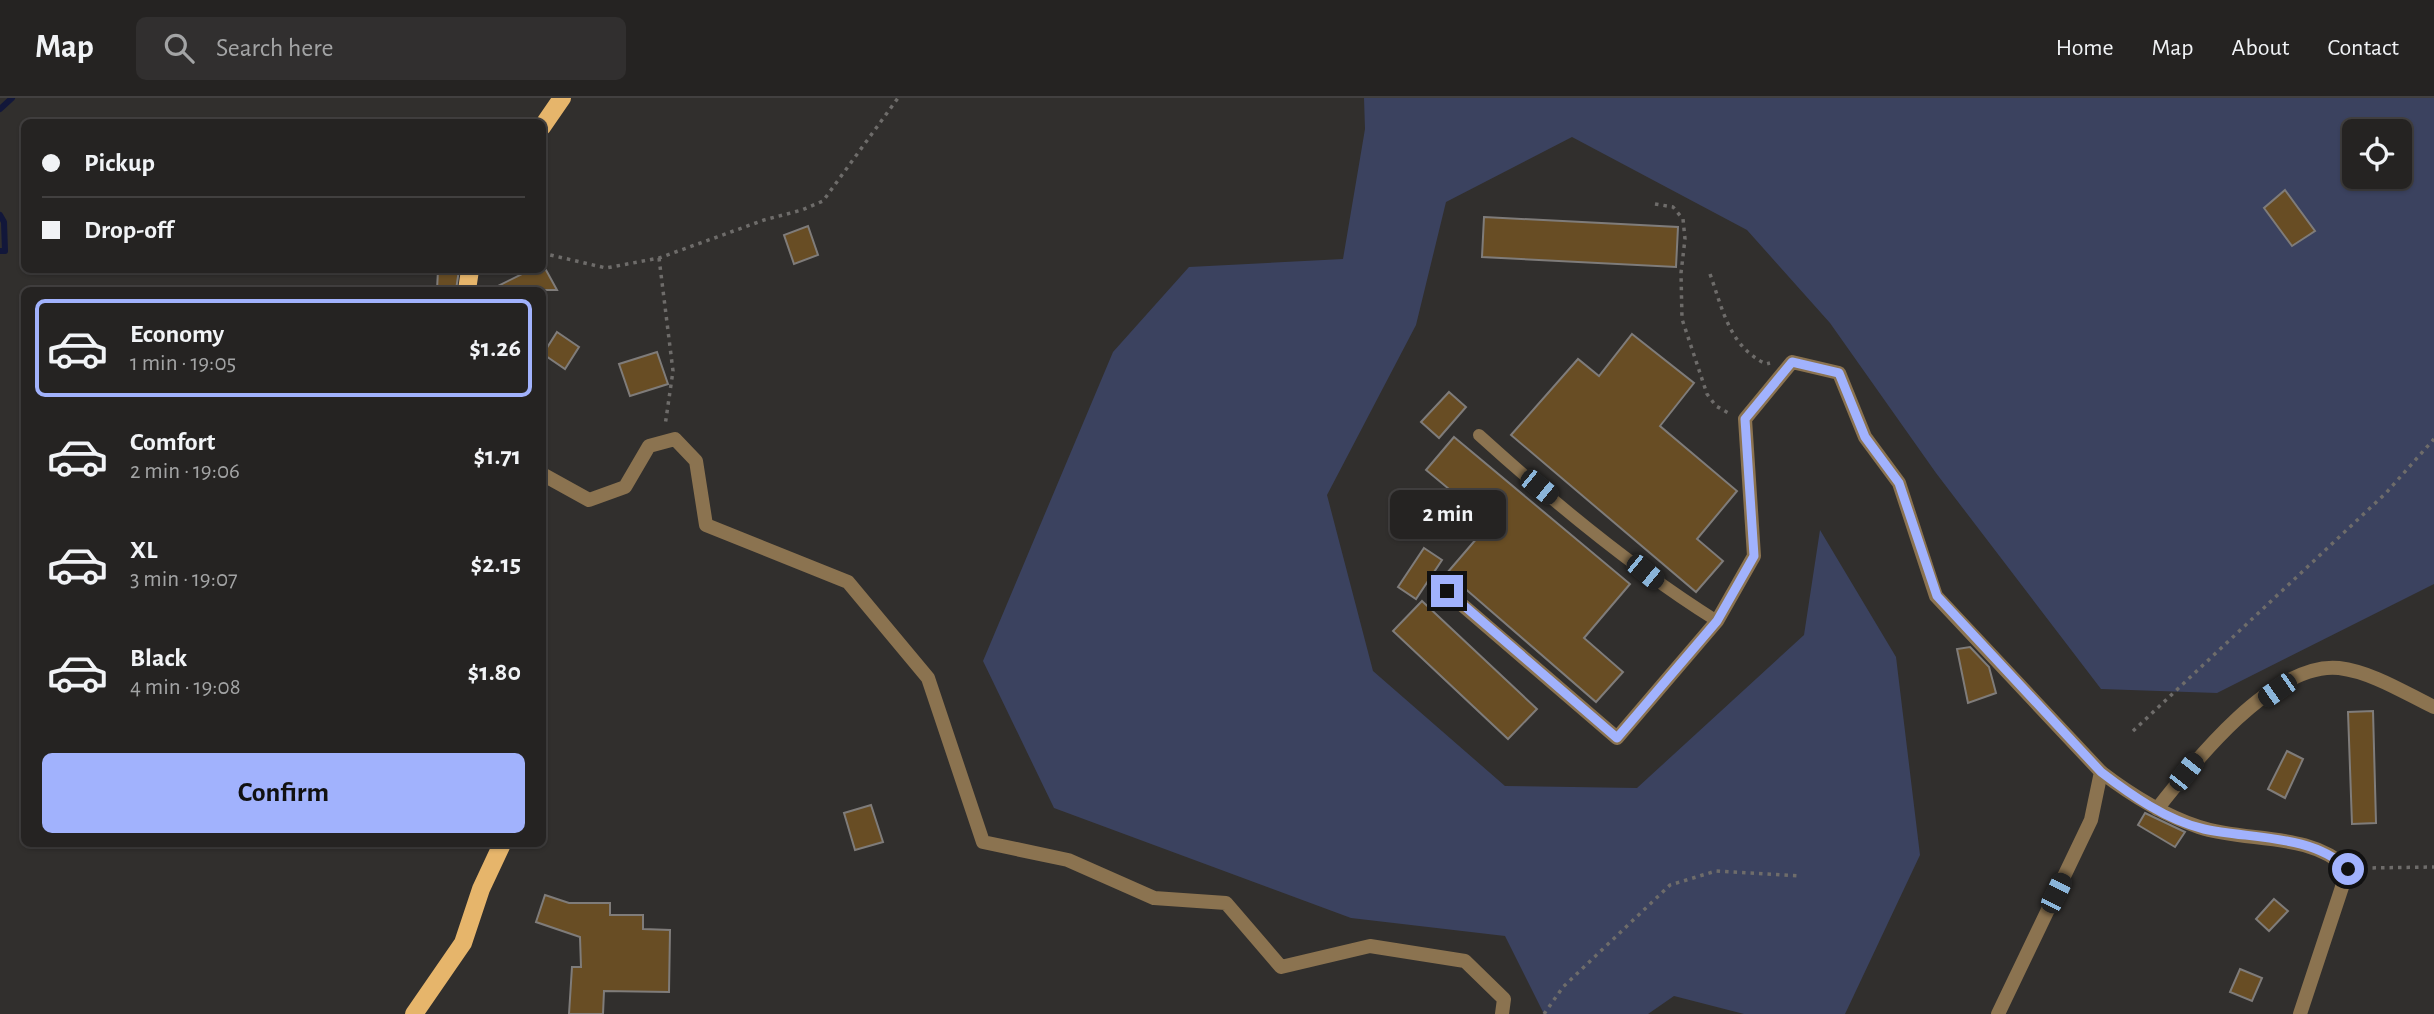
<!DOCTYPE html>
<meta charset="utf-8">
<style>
:root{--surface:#252322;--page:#312f2f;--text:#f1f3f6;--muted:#a3a4a5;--line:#424040;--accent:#a1b2fd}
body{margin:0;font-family:"Alegreya Sans",sans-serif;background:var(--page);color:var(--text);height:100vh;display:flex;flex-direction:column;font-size:26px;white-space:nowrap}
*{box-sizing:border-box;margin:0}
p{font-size:23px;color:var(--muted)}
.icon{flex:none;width:38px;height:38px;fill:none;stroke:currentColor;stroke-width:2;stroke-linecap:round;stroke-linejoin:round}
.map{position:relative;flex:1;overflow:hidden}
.sheet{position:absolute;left:21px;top:189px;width:525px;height:560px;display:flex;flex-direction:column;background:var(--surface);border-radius:10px;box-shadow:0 2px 5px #0004,0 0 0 2px var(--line)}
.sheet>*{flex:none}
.top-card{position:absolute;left:21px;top:21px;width:525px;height:154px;border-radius:10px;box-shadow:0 2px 5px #0004,0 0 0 2px var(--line);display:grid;align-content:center;height:154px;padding:0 21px;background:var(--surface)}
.fabs{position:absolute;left:2342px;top:21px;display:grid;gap:14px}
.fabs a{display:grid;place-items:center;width:70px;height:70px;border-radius:10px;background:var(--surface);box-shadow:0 2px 5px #0004,0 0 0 2px var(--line);font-size:35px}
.end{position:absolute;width:32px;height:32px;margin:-16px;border:9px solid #a1b2fd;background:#111;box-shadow:0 0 0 4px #111}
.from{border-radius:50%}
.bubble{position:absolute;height:49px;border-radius:10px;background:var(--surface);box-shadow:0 2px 5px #0004,0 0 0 2px var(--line);font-size:23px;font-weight:700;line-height:49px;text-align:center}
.car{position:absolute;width:21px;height:42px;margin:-21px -10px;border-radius:9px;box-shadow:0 0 5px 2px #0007;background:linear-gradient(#222 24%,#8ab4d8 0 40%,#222 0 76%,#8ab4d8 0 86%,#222 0)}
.top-card b{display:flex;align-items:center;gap:24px;height:66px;font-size:26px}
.top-card b+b{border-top:2px solid var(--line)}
.top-card i{width:18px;height:18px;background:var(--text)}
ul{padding:12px 0 0;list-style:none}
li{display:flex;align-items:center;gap:21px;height:98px;margin:0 14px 10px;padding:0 7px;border:4px solid transparent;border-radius:10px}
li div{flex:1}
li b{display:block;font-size:26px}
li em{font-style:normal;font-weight:700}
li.current{border-color:var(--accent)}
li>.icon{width:63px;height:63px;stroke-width:1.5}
.cta{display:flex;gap:14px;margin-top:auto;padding:14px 21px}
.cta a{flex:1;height:80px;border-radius:10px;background:var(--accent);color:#111;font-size:28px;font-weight:700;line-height:80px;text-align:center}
header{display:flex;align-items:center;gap:42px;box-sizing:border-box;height:98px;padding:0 35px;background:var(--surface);border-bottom:2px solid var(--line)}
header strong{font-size:33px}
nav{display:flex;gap:38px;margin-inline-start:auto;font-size:24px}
.search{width:490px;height:63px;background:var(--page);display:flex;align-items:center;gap:18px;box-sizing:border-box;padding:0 24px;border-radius:10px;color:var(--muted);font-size:26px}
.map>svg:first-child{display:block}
</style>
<header>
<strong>Map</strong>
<div class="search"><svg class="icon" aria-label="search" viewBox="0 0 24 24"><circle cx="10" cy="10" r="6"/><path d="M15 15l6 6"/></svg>Search here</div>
<nav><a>Home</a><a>Map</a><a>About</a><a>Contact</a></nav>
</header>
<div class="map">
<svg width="2434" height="916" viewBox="0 0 2434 916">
<rect width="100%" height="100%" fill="#312f2d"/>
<path fill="#3b425f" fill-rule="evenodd" d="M1364 0H2434V486L2217 595 2101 591 1936 375 1830 225 1747 132 1572 39 1446 104 1416 227 1327 397 1373 573 1505 688 1637 690 1804 537 1820 432 1896 559 1920 757 1845 916H1744L1674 898 1648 916H1544L1505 838 1351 820 1054 710 983 563 1113 254 1189 169 1343 161 1365 31ZM2354 33H2399V79H2354Z"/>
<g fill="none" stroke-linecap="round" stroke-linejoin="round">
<g stroke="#12173a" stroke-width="6">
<path d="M0 11 12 0"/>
<path d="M0 117 4 124 5 153H0"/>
</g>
</g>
<g fill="#684d24" stroke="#7f7c7a" stroke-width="2">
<path d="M2285 92 2315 133 2292 148 2264 110Z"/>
<path d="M1484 119 1678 129 1676 169 1482 159Z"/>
<path d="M808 128 818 157 794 166 784 137Z"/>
<path d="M438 172H459L456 192H437Z"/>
<path d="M530 172H546L557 192H490Z"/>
<path d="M557 234 579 249 565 271 543 256Z"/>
<path d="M1632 236 1694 285 1660 328 1737 393 1697 441 1723 463 1696 494 1511 337 1578 261 1599 278Z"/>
<path d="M657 254 668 286 630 298 619 266Z"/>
<path d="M1449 294 1466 309 1439 340 1421 324Z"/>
<path d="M1454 339 1630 486 1584 540 1623 574 1596 604 1447 475 1490 425 1426 372Z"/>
<path d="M1424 450 1442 462 1416 501 1398 489Z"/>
<path d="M1422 503 1537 611 1508 641 1393 533Z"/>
<path d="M1970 549 1989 569 1996 595 1968 605 1957 551Z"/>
<path d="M2373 613 2376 725 2352 726 2348 614Z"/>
<path d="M2287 653 2303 661 2285 700 2268 691Z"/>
<path d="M871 707 883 744 855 752 844 715Z"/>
<path d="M2145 715 2185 734 2175 749 2138 727Z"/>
<path d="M545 797 569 805H610V817H643V831L670 832 669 894 604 893 603 916H569L572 869H581L580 839 536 824Z"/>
<path d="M2274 801 2288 813 2269 833 2256 821Z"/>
<path d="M2240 871 2262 880 2252 903 2230 894Z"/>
</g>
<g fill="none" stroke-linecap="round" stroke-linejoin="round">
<g stroke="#6e6c6a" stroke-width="3.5" stroke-dasharray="3.5 5" stroke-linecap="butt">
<path d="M1655 106 1673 109 1683 121 1685 141 1681 175 1682 221 1707 296 1716 308 1730 316"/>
<path d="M542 155 606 170 659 160 764 122 802 112 823 103 898 0"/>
<path d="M659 160 673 273 665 328"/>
<path d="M1710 176C1723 212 1729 248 1766 266L1770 265"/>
<path d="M2133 633 2386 395 2434 341"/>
<path d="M2364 770 2434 769"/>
<path d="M1544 916 1563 889 1670 787 1716 773 1801 778"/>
</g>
<path stroke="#8b7350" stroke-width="12" d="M1479 337C1553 404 1632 470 1717 523"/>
<g stroke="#8b7350" stroke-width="14">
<path d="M542 376 589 402 625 389 649 348 675 341 696 363 706 427 848 484 928 580 983 744 1068 762 1154 800 1226 805 1281 869 1370 848 1465 863 1504 901 1502 916"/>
<path d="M1446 493 1617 640 1717 523 1754 458 1745 321 1792 264 1839 275 1865 339 1899 385 1936 498 2101 674 2091 722 1998 916"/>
<path d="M2101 674C2131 697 2163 717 2199 729 2247 745 2309 733 2348 771L2300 916"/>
<path d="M2157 711C2193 665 2274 563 2339 570 2372 574 2405 595 2434 609"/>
</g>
<g stroke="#e6b56b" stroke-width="18">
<path d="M542 29 562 0"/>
<path d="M467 192 470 172"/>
<path d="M414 916 463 845 481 791 502 746"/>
</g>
</g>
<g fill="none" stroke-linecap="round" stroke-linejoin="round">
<path stroke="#a1b2fd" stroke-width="9" d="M1447 493 1617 640 1717 523 1754 458 1745 321 1792 264 1839 275 1865 339 1899 385 1937 498 2101 674C2131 697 2166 722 2204 731 2250 741 2312 736 2348 771"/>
</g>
</svg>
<div class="fabs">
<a><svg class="icon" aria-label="locate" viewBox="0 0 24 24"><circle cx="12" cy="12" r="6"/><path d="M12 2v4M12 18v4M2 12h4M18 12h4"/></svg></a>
</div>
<i class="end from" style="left:2348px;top:771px"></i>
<i class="end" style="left:1447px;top:493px"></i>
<div class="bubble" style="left:1390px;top:392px;width:116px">2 min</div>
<i class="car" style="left:1539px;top:389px;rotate:129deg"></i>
<i class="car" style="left:1645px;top:474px;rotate:129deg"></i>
<i class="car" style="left:2277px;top:592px;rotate:235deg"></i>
<i class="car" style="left:2186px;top:674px;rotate:38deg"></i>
<i class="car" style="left:2056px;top:795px;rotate:26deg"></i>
<div class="top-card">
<b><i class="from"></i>Pickup</b>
<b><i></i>Drop-off</b>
</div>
<section class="sheet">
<ul>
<li class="current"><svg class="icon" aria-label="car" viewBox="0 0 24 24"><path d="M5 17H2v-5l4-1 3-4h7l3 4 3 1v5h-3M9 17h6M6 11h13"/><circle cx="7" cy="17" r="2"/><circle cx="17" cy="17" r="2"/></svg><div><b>Economy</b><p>1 min · 19:05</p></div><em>$1.26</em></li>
<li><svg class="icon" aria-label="car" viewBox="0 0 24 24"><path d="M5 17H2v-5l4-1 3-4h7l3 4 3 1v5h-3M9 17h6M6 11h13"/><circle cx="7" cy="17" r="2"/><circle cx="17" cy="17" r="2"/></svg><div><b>Comfort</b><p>2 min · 19:06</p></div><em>$1.71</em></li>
<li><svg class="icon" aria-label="car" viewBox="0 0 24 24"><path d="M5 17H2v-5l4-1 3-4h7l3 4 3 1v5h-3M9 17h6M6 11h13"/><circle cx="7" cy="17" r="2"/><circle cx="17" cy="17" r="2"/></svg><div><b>XL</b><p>3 min · 19:07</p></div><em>$2.15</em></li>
<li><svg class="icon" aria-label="car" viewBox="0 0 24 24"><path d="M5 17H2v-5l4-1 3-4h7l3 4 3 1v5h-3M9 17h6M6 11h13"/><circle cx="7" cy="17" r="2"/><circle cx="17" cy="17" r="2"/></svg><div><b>Black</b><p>4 min · 19:08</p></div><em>$1.80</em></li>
</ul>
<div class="cta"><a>Confirm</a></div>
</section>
</div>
